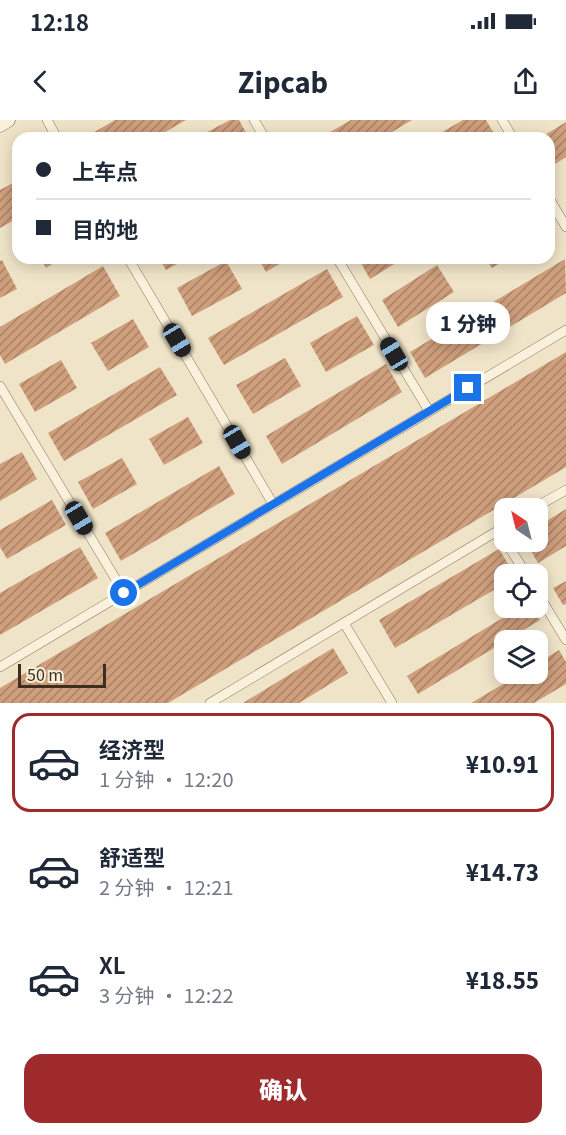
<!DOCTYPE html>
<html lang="zh">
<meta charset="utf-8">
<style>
:root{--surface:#fff;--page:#f2f2f3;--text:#1f2937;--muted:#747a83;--line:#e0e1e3;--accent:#9e2a2b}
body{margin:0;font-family:Georgia,"Noto Sans SC",serif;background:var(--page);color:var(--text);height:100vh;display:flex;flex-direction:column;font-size:22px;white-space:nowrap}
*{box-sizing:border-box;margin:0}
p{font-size:20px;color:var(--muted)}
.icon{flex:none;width:33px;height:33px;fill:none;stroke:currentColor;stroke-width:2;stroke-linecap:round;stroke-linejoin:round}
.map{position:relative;height:583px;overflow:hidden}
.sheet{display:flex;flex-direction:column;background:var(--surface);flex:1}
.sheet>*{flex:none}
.guide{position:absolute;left:12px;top:12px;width:543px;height:132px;border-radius:18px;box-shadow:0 3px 15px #0003;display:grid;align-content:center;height:132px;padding:0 24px;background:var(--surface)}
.needle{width:39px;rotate:325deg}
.controls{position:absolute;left:494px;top:378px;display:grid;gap:12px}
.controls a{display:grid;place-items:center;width:54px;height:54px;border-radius:12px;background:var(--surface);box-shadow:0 3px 15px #0003;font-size:30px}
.scale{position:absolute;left:18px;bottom:15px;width:88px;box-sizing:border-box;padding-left:6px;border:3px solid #3d2e20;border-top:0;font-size:16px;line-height:21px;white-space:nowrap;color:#3d2e20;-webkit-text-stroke:4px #f7eed8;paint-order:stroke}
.end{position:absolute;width:27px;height:27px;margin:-14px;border:8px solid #1a73e8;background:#fff;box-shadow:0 0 0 3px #fff}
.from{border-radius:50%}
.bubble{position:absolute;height:42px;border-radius:18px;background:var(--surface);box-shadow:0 3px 15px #0003;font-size:20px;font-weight:800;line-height:42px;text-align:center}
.car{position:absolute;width:18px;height:36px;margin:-18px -9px;border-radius:8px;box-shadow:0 0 4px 2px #0007;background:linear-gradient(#222 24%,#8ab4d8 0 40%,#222 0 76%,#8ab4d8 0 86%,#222 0)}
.guide b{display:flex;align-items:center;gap:21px;height:57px;font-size:22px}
.guide b+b{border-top:2px solid var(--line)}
.guide i{width:15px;height:15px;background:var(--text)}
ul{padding:10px 0 0;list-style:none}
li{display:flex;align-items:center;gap:18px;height:99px;margin:0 12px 9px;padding:0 12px;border:3px solid transparent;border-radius:18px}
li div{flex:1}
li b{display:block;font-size:22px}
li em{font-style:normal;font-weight:800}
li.on{border-color:var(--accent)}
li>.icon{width:54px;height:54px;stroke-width:1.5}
.button{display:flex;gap:12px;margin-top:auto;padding:12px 24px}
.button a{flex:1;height:69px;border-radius:18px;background:var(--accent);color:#fff;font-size:24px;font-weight:800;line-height:69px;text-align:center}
.status{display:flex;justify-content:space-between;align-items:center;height:42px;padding:0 30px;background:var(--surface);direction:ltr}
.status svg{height:16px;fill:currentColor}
header{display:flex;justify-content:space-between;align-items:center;height:78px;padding:0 24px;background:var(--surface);font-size:27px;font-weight:800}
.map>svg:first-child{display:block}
</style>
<div class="status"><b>12:18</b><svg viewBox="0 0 49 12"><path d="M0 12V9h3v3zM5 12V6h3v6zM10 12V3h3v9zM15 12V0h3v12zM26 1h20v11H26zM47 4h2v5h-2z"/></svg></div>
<header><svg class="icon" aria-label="back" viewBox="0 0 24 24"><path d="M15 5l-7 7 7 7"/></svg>Zipcab<svg class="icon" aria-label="share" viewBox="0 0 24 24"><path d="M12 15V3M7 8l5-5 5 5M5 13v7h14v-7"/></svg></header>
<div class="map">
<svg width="566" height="583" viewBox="0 0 566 583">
<defs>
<pattern id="building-hatch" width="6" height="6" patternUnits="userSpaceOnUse" patternTransform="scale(1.5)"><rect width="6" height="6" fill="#cf9f7d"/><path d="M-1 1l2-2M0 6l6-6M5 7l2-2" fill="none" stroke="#a98266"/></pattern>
</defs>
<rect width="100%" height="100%" fill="#f0e4c8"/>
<g fill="url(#building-hatch)">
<path d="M115 0H186L155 18H93L91 14Z"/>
<path d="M230 0H239L249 18H196Z"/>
<path d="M351 0H412L382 18H320Z"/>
<path d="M463 0H486L496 17 432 18Z"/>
<path d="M566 2V37L552 46 549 41V18H540Z"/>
<path d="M18 60V98L0 108V70Z"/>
<path d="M41 138H62L46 148Z"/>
<path d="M159 138H188L166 150Z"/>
<path d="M258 138H289L266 152Z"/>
<path d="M358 138H404L370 159Z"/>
<path d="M485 138H509L492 148Z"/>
<path d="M565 139 566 173 425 258 410 232Z"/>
<path d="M2 140 17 169 0 178V141Z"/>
<path d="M226 141 242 169 192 196 177 168Z"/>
<path d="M437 145 454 172 398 207 382 180Z"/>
<path d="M103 146 120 176 5 244 0 235V207Z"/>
<path d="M327 149 343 177 224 245 208 218Z"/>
<path d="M357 196 374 225 326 252 310 223Z"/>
<path d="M133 199 149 227 108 251 91 223Z"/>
<path d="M566 232V347L168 583H0V568Z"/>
<path d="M285 238 301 266 253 294 236 265Z"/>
<path d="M61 240 77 268 35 292 19 264Z"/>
<path d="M386 244 402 272 282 344 266 316Z"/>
<path d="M160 247 177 275 64 341 48 313Z"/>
<path d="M188 297 203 323 164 345 149 319Z"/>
<path d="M22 332 37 359 0 381V344Z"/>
<path d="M122 338 137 364 93 389 78 362Z"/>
<path d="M219 346 235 374 121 441 105 413Z"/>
<path d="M52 380 66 405 7 439 0 427V410Z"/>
<path d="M566 389V426L538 443 526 422H537V407Z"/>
<path d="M80 427 98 458 0 515V473Z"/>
<path d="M499 429 514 454H504V464L395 528 379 500Z"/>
<path d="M566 461V484L563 485 553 468Z"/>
<path d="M519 488H533L540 500 418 574 407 556Z"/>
<path d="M333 528 348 553 299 583H243Z"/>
<path d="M559 530 566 542V564L534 583H471L520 554H537V544Z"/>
</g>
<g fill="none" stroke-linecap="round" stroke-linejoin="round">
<g stroke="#8d765c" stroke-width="10">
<g id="street">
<path d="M47 0 57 18"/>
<path d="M254 0 265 18"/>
<path d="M502 0 513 18"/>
<path d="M549 78 566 107"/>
<path d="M128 138 273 384"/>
<path d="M337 138 429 291"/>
<path d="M0 266 124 473"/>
<path d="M534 388 566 370"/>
<path d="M506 422 526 454"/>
<path d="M537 472 566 520"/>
<path d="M344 503 392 583"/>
<path d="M0 547 566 210"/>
<path d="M210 583 504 407"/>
</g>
</g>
<g stroke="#6f573f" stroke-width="15">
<path id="secondary" d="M0 5 8 0"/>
</g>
<use href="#street" stroke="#faf1dc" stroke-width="9"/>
<use href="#secondary" stroke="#faf1dc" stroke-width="14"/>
</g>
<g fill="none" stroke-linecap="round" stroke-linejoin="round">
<path stroke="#1a73e8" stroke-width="8" d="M124 473 468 268"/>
</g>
</svg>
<div class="controls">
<a><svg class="needle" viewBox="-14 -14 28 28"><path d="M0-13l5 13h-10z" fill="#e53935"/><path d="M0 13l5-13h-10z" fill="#747a83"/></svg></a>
<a><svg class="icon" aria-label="locate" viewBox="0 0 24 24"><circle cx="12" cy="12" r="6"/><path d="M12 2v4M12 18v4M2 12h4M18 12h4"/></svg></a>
<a><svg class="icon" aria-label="layers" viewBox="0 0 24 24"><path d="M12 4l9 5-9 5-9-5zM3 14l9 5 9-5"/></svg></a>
</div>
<div class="scale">50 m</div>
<i class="end from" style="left:124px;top:473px"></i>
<i class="end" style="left:468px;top:268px"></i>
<div class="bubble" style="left:426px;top:182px;width:84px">1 分钟</div>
<i class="car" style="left:177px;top:220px;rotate:149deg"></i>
<i class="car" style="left:394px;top:234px;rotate:329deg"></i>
<i class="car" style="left:237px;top:322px;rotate:150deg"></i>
<i class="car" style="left:79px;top:398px;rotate:149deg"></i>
<div class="guide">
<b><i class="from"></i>上车点</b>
<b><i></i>目的地</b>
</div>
</div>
<section class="sheet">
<ul>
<li class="on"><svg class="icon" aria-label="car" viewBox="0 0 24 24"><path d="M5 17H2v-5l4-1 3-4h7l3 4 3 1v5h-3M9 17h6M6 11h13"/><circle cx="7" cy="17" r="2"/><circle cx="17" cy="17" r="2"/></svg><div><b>经济型</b><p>1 分钟 · 12:20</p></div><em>¥10.91</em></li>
<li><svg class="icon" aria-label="car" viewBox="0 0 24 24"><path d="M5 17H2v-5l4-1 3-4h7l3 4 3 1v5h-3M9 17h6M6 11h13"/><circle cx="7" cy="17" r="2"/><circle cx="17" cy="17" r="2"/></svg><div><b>舒适型</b><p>2 分钟 · 12:21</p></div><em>¥14.73</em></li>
<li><svg class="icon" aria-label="car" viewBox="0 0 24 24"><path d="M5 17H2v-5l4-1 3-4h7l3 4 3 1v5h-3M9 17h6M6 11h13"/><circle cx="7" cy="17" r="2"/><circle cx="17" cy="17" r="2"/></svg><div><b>XL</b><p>3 分钟 · 12:22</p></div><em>¥18.55</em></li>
</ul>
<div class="button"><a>确认</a></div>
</section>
